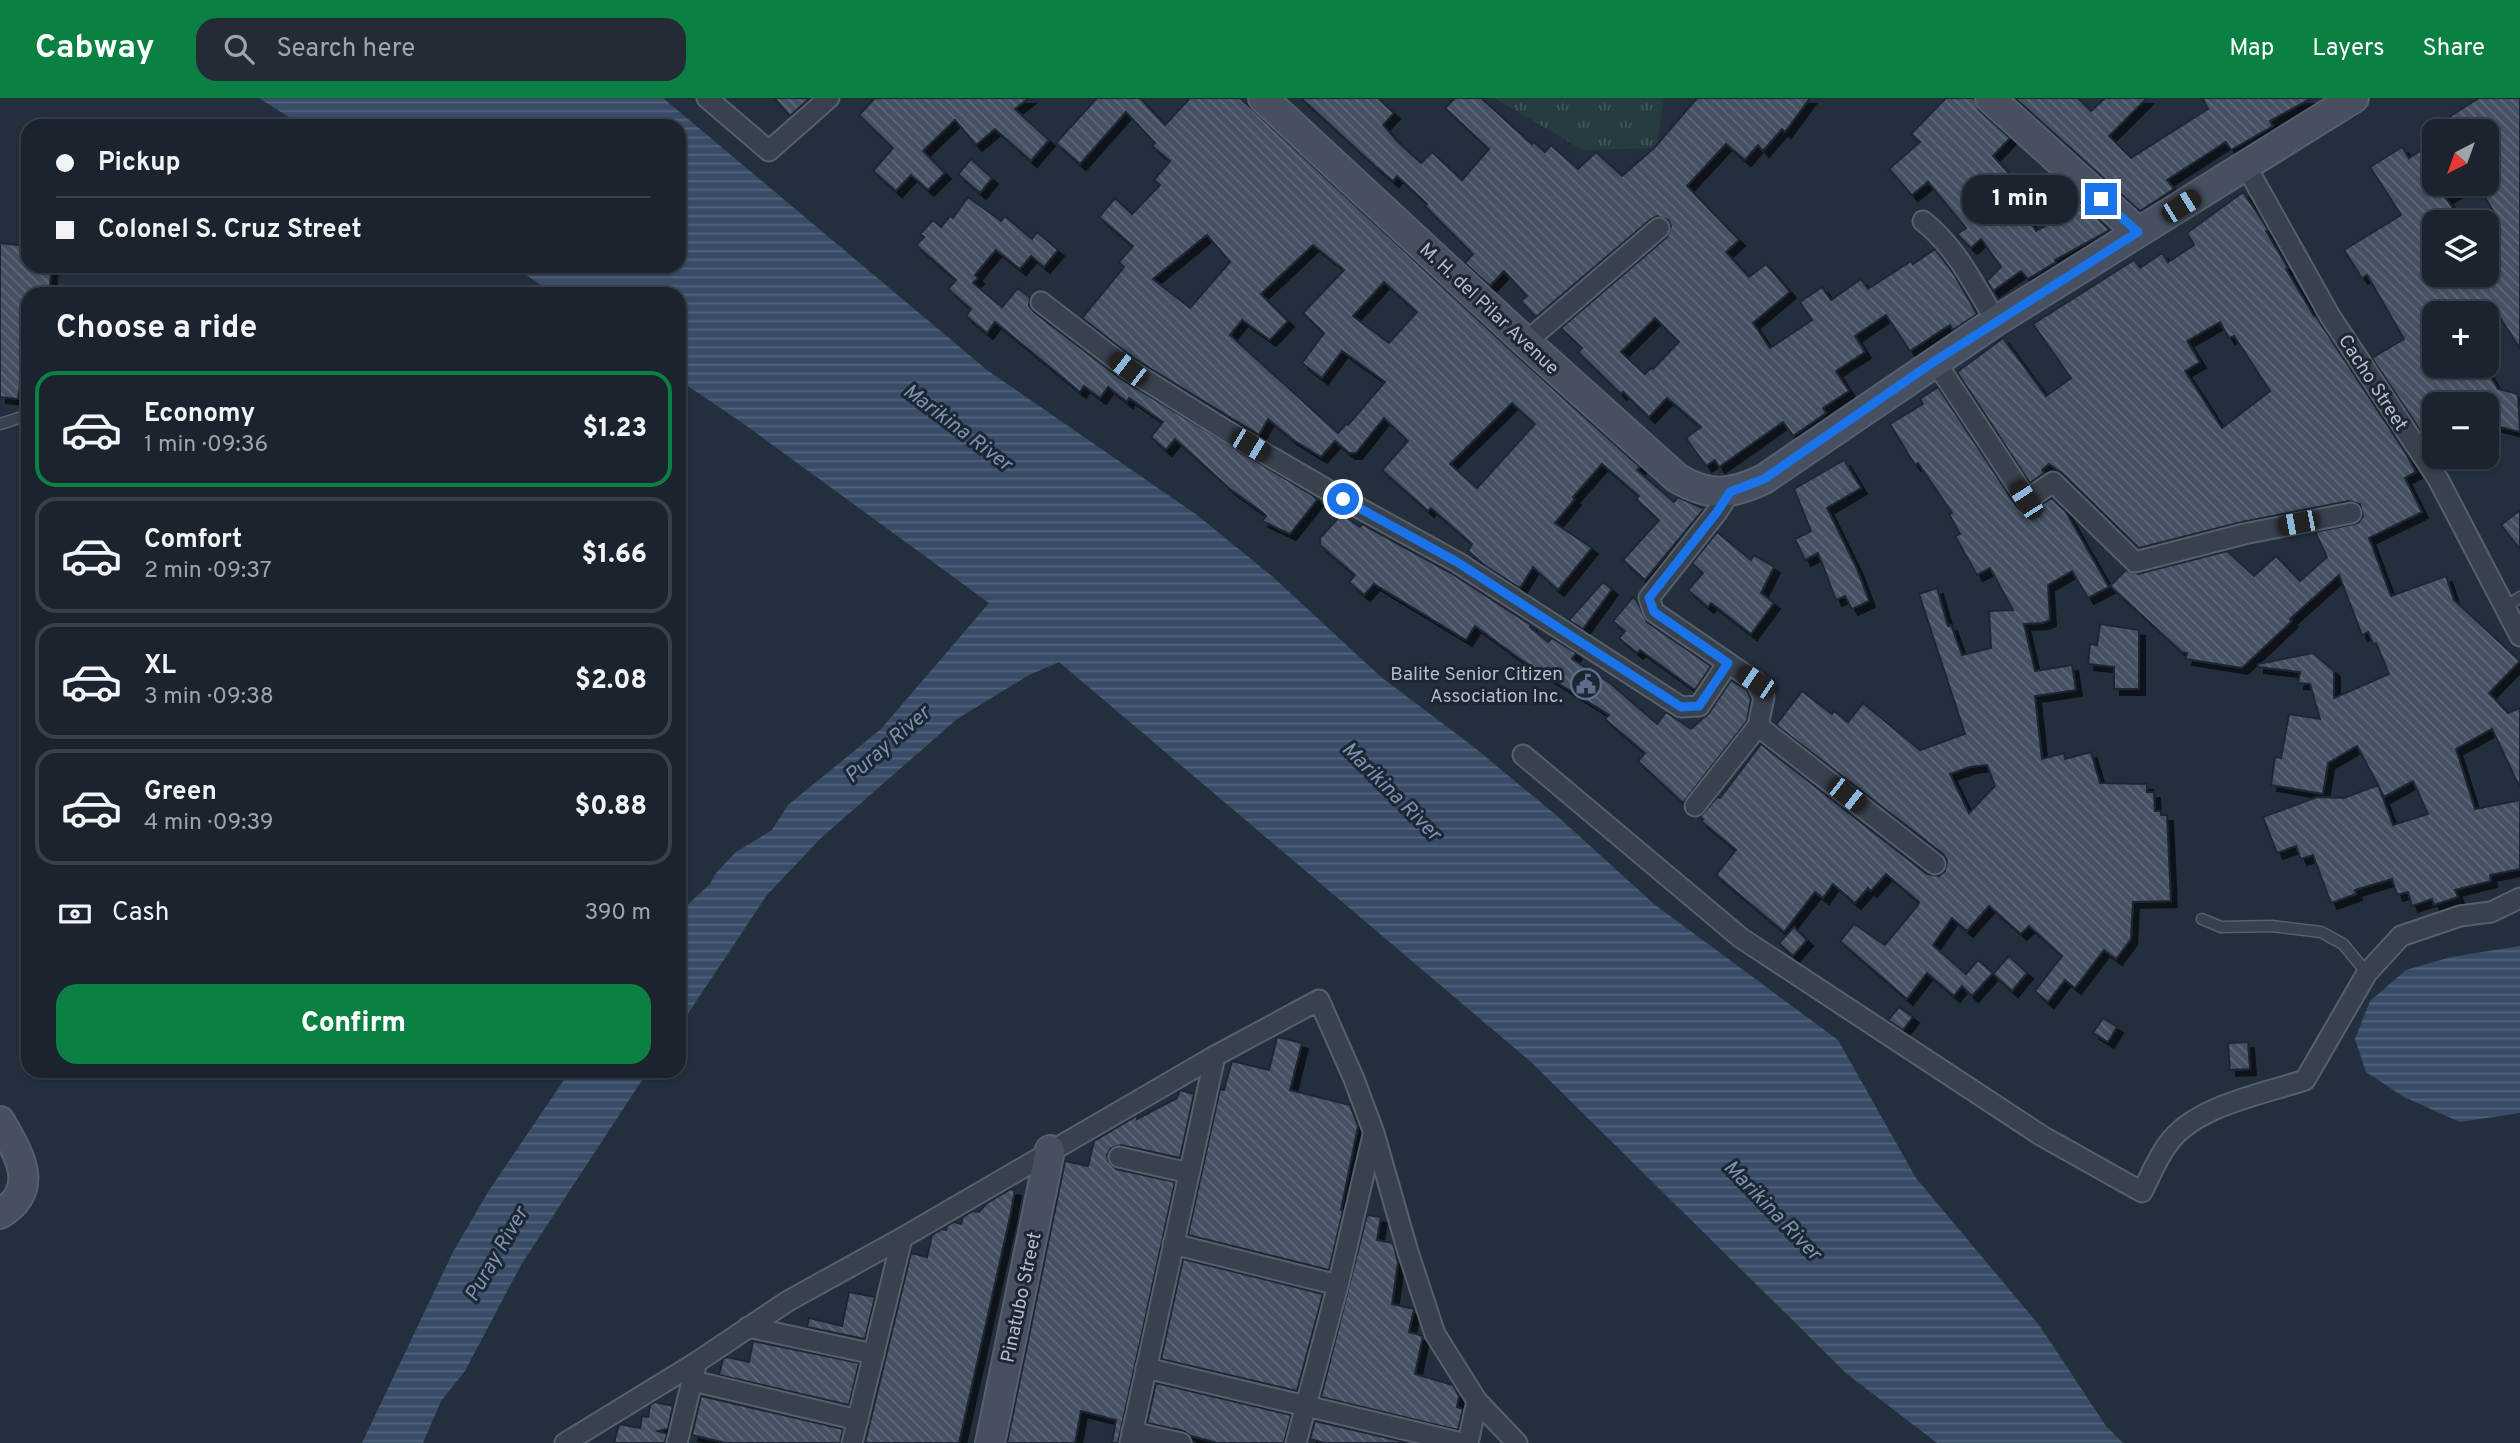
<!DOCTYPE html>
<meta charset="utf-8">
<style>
:root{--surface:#1b232e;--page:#242b36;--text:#f1f3f6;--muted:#a0a4aa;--line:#39404a;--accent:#0b8043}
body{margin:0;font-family:Overpass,sans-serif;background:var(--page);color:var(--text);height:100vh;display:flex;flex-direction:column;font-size:26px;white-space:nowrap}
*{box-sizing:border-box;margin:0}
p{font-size:23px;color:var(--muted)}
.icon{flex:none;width:38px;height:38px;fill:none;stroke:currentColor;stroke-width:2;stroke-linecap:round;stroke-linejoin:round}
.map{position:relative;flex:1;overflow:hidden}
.side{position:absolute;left:21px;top:189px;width:665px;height:791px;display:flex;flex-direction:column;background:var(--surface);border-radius:21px;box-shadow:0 2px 5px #0004,0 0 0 2px var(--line)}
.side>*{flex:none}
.hud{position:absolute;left:21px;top:21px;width:665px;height:154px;border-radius:21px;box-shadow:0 2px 5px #0004,0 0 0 2px var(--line);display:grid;align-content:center;height:154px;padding:0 35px;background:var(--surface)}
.needle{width:46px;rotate:221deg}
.tools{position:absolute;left:2422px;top:21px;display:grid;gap:14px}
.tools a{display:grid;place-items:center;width:77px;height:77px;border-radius:14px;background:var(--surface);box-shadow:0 2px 5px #0004,0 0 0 2px var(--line);font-size:35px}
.end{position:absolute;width:32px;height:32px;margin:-16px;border:9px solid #1a73e8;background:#fff;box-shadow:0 0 0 4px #fff}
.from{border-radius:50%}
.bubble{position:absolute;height:49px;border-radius:21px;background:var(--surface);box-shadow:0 2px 5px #0004,0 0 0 2px var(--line);font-size:23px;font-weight:800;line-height:49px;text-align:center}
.car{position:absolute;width:21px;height:42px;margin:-21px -10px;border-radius:9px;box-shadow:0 0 5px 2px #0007;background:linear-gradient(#222 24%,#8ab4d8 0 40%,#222 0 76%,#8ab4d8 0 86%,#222 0)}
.hud b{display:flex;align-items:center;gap:24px;height:66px;font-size:26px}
.hud b+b{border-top:2px solid var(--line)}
.hud i{width:18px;height:18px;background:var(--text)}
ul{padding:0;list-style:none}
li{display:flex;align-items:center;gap:21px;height:116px;margin:0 14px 10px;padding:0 21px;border:4px solid var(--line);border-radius:21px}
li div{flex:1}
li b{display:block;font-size:26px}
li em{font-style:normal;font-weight:800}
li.on{border-color:var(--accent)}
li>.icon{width:63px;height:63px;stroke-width:1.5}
h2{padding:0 35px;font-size:32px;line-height:84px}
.pay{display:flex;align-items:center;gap:18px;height:77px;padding:0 35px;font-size:26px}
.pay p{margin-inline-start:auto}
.action{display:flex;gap:14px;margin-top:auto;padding:14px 35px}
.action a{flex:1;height:80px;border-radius:21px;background:var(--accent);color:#fff;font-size:28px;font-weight:800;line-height:80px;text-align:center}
header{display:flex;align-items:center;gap:42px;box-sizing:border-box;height:98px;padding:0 35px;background:var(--accent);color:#fff}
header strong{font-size:33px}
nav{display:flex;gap:38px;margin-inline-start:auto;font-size:24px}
.search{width:490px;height:63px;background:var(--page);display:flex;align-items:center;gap:18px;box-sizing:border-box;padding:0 24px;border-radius:21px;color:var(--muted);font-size:26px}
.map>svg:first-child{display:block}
</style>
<header>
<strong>Cabway</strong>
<div class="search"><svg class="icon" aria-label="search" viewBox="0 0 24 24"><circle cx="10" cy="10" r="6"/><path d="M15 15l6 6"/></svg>Search here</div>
<nav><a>Map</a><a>Layers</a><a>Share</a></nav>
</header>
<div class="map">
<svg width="2520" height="1345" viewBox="0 0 2520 1345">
<defs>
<pattern id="grass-tufts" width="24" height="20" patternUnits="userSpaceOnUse" patternTransform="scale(1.75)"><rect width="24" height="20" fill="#263c3f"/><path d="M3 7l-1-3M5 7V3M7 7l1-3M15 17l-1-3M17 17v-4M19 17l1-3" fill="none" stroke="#435659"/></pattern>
<pattern id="water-rules" width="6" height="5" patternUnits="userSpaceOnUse" patternTransform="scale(1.75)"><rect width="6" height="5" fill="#394c67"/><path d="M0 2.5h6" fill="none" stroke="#53647b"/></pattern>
<pattern id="building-back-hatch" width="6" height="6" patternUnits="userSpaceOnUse" patternTransform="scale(1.75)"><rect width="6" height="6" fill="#455162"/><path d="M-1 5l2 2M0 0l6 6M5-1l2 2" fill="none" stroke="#5d6877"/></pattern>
<filter id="shadow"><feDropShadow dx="6" dy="6" stdDeviation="0" flood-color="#0009"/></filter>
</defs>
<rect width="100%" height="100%" fill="#242f3e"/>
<path fill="url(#grass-tufts)" d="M1494 0H1664L1656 50 1583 52Z"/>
<g fill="url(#water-rules)">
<path d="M259 0H663L987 272 1197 417 1273 479 1381 579 1470 646 1556 717 1654 806 1838 942 1916 1080 2039 1227 2106 1328 2123 1345H1937L1847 1276 1531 964 1059 564 1029 577 957 621 821 740 767 797 679 929V815L710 786 716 775 736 754 772 732 788 707 881 631 989 505 744 326 679 282V196H554L513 168H679V28H303Z"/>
<path d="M2520 848V1015L2460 1024 2404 999 2366 974 2355 941 2370 903 2406 872 2451 859Z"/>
<path d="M570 973H648L521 1167 465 1273 441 1303 423 1345H362L453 1154 488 1094Z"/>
</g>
<g fill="url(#building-back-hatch)" stroke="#1f2835" stroke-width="2" fill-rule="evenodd" filter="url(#shadow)">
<path d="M774 0H810L790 18Z"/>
<path d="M875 0H1029L1015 11 1049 42 1031 63 995 31 976 47 955 22 923 53 945 75 928 92 911 77 896 93 873 73 893 50 859 17Z"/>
<path d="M1097 0H1140L1165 27 1190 0H1240L1515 256 1640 369 1637 372 1674 404 1678 399 1704 411 1645 482 1623 462 1659 422 1636 401 1639 398 1602 366 1573 399 1575 401 1555 425 1592 450 1558 492 1533 469 1520 490 1487 469 1468 453 1472 446 1431 410 1428 413 1382 372 1408 343 1384 320 1356 355H1349L1335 343 1321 359 1292 341 1268 321 1259 337 1135 261 1082 220 1124 169 1119 164 1133 148 1099 119 1115 100 1132 116 1160 87 1154 82 1170 63 1152 48 1155 45 1126 14 1080 66 1056 45ZM1207 137 1230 164 1190 210 1153 181ZM1313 147 1344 172 1303 215 1324 235 1302 265 1322 280 1342 253 1385 284 1348 327 1346 326 1338 335 1230 237 1242 222 1270 242 1288 223 1261 196ZM1384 184 1417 214 1389 245 1353 218ZM1512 305 1535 326 1477 390 1450 366Z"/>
<path d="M1301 0H1378L1394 15 1383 27 1398 44 1421 65 1432 54 1462 82 1489 51 1445 10 1455 0H1481L1532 46 1534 44 1545 54 1551 47 1578 71 1596 54 1622 78 1655 49 1697 0H1810L1785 34 1782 31 1763 53 1758 47 1745 62 1726 46 1687 88 1739 142 1726 154 1749 179 1766 166 1790 194 1753 225 1770 250 1812 222 1800 204 1822 189 1831 202 1861 181 1868 191 1911 163 1913 166 1935 151 1954 176 1977 216 1953 232 1950 227 1910 253 1886 217 1855 238 1865 254 1836 273 1849 293 1823 310 1826 315 1793 338 1783 324 1719 369 1715 362 1706 368 1686 340 1701 329 1667 300 1649 319 1623 294 1621 296 1578 254 1582 250 1561 230 1667 139 1671 128 1668 122 1657 118 1651 121 1536 219 1521 203 1527 198 1504 173 1490 188 1465 165 1473 156 1425 108 1427 106 1397 78 1393 83 1375 68ZM1655 220 1679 244 1653 271 1651 270 1645 276 1621 254Z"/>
<path d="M1946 0H1974L1979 12 2010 40 1993 58 2027 95 2018 103 2036 133 2076 111 2056 93 2062 87 2110 132 2055 162 2056 164 2028 181 2021 173 1993 193 1987 183 2001 169 1981 141 1971 150 1957 136 1966 130 1928 84 1912 97 1889 71 1920 44 1911 36Z"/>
<path d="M2015 0H2078L2091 13 2105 0H2147L2109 38 2131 60 2208 11 2202 0H2312L2270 23 2273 28 2231 52 2226 44 2167 82 2174 91 2140 113Z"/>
<path d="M2479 0H2520V251L2491 205 2481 215H2434V268H2465L2470 276 2484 268 2498 291 2518 296 2520 334 2489 326 2487 306H2434V336L2426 341 2372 260 2404 241 2367 177 2362 180 2344 152 2401 117 2370 69 2402 49 2409 60 2434 44V86H2469L2446 100 2462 124H2434V177H2487V122L2495 116 2477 86H2487V33H2427Z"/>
<path d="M971 61 992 80 980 95 958 76Z"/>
<path d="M2243 94 2262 122 2268 132 2266 133 2288 170 2286 171 2314 218 2315 217 2405 354 2416 374 2405 380 2422 414 2369 440 2391 498 2446 478 2454 502 2520 563 2489 595 2508 615 2520 610V690L2492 631 2456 651 2475 711 2520 702V771L2490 777 2491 783 2455 792 2458 799 2434 807 2432 801 2412 808 2408 794 2397 797 2392 781 2355 792 2356 796 2331 805 2313 757 2301 761 2296 748 2277 755 2263 719 2317 699 2344 700 2378 687 2357 648 2328 665 2323 696 2271 687 2275 659 2281 660 2289 616 2320 621 2310 586 2298 585 2300 574 2258 569V566L2313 555 2334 573V600L2389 576 2376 545 2373 546 2368 534 2362 537 2339 477 2290 521 2292 523 2242 570 2186 561 2187 555 2182 554 2110 488 2126 472 2138 476 2227 453 2254 478 2276 458 2300 483 2327 459 2315 434 2358 425 2363 418 2360 406 2349 403 2242 424 2139 450 2062 375 2049 366 2042 372 2044 375 2030 385 1957 274 2003 240 2046 298 2071 280 2033 226 2134 162 2140 170 2162 155 2168 164 2194 147 2187 135ZM2220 224 2229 240 2234 238 2270 293 2222 330 2185 273 2200 264 2187 243ZM2413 683 2428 716 2393 727 2378 687 2384 699Z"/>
<path d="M968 99 1001 123 1005 118 1032 141 1037 134 1058 152 1044 169 1031 158 1020 171 996 152 975 177 978 180 973 185 1002 209 1018 190 1030 200 1029 208 1034 214 1121 281 1312 397 1317 402 1290 436 1262 423 1266 418 1262 414 1230 391 1175 341 1166 352 1151 339 1163 324 1129 300 1127 304 1108 289 1100 300 1084 288 1080 294 995 224 987 235 966 218 971 211 948 191 956 182 916 147 924 139 920 136 933 122 941 129 950 118 953 120Z"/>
<path d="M0 145 28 148V168H52L49 196H28V264H24L18 301 0 299Z"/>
<path d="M1938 289 2017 409 2022 413 2029 414 2052 400 2066 414 2109 489 2088 500 2072 473 2048 487 2050 522 2043 525 2024 526 2035 573 2072 567 2076 592 2035 598 2042 661 2064 655 2065 661 2091 654 2100 685 2147 686V694H2154L2155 713H2161V717H2167L2171 803 2133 804 2131 841 2116 861 2104 852 2075 890 2065 882 2048 904 2035 893 2062 858 2029 828 2021 836 1989 808 1967 833 1952 820 1933 847 1966 876 1978 862 1993 875 1972 898 1962 888 1954 898 1927 875 1907 901 1840 843 1854 826 1885 847 1918 807 1919 804 1886 776 1871 793 1868 790 1855 805 1833 786 1823 800 1815 794 1784 834 1716 777 1736 752 1701 723 1703 721 1700 719 1717 699 1720 700 1761 646 1927 776 1939 778 1945 773 1947 762 1943 756 1776 627 1802 593 1832 616 1834 613 1848 624 1863 605 1920 652 1965 636 1919 496 1937 490 1948 528 1951 527 1962 557 1991 550 1989 513 2013 512 1990 470 1977 477 1955 438 1960 436 1949 416 1952 415 1918 365 1915 367 1890 326 1923 306 1920 301ZM1987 667 1995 688 1969 715 1950 676 1970 669Z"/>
<path d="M1844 362 1861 390 1827 410 1857 471 1869 503 1852 511 1845 498 1836 502 1818 455 1805 462 1795 441 1811 433 1794 391Z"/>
<path d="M2520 412V451L2501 427Z"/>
<path d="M1342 416 1360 429 1362 426 1451 475 1531 527 1530 529 1548 544 1552 540 1576 555 1572 561 1610 585 1657 626 1666 614 1691 631 1709 615 1731 582 1747 592 1751 601 1747 623 1683 705 1638 663 1645 655 1605 621 1609 617 1520 561 1475 528 1466 542 1374 486 1364 497 1349 484 1355 477 1320 447V440Z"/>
<path d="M1717 434 1751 462 1754 457 1774 469 1761 495 1774 505 1751 536 1711 505 1708 509 1688 492 1703 475 1692 465Z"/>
<path d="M1603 484 1612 491 1583 531 1569 522Z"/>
<path d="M1633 499 1637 503 1647 524 1711 568 1695 592 1640 552 1637 555 1619 540 1625 533 1613 523Z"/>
<path d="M2100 526 2139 532V591H2114V569L2088 566 2090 546 2097 547Z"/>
<path d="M1794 829 1807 842 1793 858 1779 845Z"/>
<path d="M2009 858 2027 875 2012 893 1993 876Z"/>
<path d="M1899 909 1913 919 1903 932 1888 922Z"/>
<path d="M2103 920 2117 929 2108 944 2093 935Z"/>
<path d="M1277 939 1302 945 1290 992 1350 1007 1358 1028 1341 1112 1343 1113 1329 1172 1188 1137 1220 991 1224 992 1232 963 1269 972Z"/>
<path d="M2248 944 2250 971 2230 972 2228 945Z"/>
<path d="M1180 992 1194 996 1180 1060 1121 1047 1111 1050 1107 1057 1108 1063 1116 1071 1175 1084 1118 1345H1112L1116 1322 1081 1313 1075 1345H1007L1065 1063 1088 1068 1094 1043 1138 1017 1137 1021 1177 1000Z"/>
<path d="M1011 1091 1015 1092 1010 1119 959 1345H865L911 1155 927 1159 932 1137 942 1131 946 1132 947 1128 954 1124 961 1126 963 1119 973 1113 979 1114 987 1105Z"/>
<path d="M1367 1117 1381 1119 1377 1142 1393 1145 1398 1164 1392 1206 1414 1211 1409 1234 1423 1238 1415 1276 1453 1287 1459 1298 1457 1309 1463 1311 1458 1332 1321 1299Z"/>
<path d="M1183 1161 1323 1196 1297 1293 1161 1261Z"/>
<path d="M849 1194 875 1199 865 1241 807 1229 809 1220 842 1228Z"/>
<path d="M753 1243 859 1265 849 1307 719 1277 723 1261 727 1259 749 1264Z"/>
<path d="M1156 1285 1291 1317 1284 1345H1218L1191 1338 1184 1333 1147 1325Z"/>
<path d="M701 1298 843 1331 840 1345H726L692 1337Z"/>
<path d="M655 1304 673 1308 668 1331 658 1333 667 1336 665 1345H614L619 1326 640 1330 642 1318 648 1319 650 1307Z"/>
<path d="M1315 1323 1409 1345H1325L1310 1341Z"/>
</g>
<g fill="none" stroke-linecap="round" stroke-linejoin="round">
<g stroke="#565f6c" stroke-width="13">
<g id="lane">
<path d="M0 326 28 317"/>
<path d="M2506 509 2520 499"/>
<path d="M2202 821 2221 829 2272 828 2321 834 2343 846 2367 875"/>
</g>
</g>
<g stroke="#565f6c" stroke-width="23">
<g id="street">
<path d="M707 0 769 53 829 0"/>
<path d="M2246 68 2330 218 2438 381 2520 538"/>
<path d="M1923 123C1956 149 1975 188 1996 223"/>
<path d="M1041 204 1128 271 1227 333 1343 401 1457 464 1681 609 1699 608 1728 565"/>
<path d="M1526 244 1659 130"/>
<path d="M1935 263 2027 402 2053 384 2135 464 2244 436 2351 415"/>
<path d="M1758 628 1935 766"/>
<path d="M1523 657 1741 840 2042 1038 2142 1094C2150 1079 2157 1060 2168 1046 2194 1008 2263 996 2305 982L2367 875 2401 838 2460 818 2491 814 2520 800"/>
<path d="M1695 708 1758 628 1764 599 1756 584 1654 514 1649 500 1717 414 1730 394"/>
<path d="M1119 1059 1189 1075"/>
<path d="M1173 1146 1338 1187"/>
<path d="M748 1229 874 1256"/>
<path d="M1146 1270 1462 1345"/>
<path d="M693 1283 858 1322"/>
<path d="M1132 1334 1181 1345"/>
<path d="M565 1345 697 1264 788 1203 902 1140 1215 958 1319 902 1354 981 1374 1035 1408 1154 1435 1236 1477 1303 1517 1345"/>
<path d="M677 1345 695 1271"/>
<path d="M852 1345 902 1140"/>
<path d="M1130 1345 1215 958"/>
<path d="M1296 1345 1338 1187 1373 1037"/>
<path d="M1468 1345 1477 1303"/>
</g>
</g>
<g stroke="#565f6c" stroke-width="32">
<g id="secondary">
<path d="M1263 0 1526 244 1677 380C1709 399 1731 397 1764 381L1996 223 2354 0"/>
<path d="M1990 0 2138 134"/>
<path d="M0 1023C18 1055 42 1090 0 1116"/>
<path d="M990 1345 1050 1052"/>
</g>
</g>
<use href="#lane" stroke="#38414e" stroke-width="10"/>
<use href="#street" stroke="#38414e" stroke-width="19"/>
<use href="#secondary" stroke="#465061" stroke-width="28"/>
</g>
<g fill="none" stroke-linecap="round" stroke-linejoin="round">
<path stroke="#1a73e8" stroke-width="9" d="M1343 401 1457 464 1681 609 1699 608 1728 565 1654 514 1649 500 1717 414 1730 394 1764 381 1935 263 2138 134 2101 101"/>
</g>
<defs>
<g id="civic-ring" transform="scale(1.575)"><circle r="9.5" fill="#1d2633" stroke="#5c6f8a" stroke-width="1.5"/><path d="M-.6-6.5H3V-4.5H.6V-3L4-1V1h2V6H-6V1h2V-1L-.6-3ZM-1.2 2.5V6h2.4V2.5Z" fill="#5c6f8a"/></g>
</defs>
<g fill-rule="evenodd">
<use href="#civic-ring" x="1586" y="586"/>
</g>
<g text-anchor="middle" stroke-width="6" stroke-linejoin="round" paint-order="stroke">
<g font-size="19" fill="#b4bcc9" stroke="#1d2633">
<text transform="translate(1490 210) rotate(43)" y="7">M. H. del Pilar Avenue</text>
<text transform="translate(2374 284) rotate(57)" y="7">Cacho Street</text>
<text transform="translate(1020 1199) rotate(-78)" y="7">Pinatubo Street</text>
</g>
<g font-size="19" fill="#b4bcc9" stroke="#1d2633" text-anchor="end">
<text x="1563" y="582">Balite Senior Citizen<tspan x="1563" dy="22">Association Inc.</tspan></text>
</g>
<g font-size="21" font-style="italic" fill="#7c92b1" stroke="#1d2633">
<text transform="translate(958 329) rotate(37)" y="7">Marikina River</text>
<text transform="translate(887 646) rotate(-41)" y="7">Puray River</text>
<text transform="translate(1392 693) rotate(45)" y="7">Marikina River</text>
<text transform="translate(1773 1112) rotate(46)" y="7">Marikina River</text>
<text transform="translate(496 1156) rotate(-60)" y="7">Puray River</text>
</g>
</g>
</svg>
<div class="tools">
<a><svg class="needle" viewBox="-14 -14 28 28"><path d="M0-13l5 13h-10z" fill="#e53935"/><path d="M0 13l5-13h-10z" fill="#a0a4aa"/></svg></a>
<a><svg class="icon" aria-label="layers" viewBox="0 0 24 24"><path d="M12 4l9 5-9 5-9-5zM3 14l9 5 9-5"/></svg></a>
<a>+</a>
<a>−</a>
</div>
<i class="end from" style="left:1343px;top:401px"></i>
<i class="end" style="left:2101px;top:101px"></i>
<div class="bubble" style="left:1962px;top:77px;width:116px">1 min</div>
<i class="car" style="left:2181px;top:108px;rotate:58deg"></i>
<i class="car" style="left:1128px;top:271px;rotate:308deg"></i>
<i class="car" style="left:1250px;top:347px;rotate:121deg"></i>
<i class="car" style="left:2026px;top:402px;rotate:327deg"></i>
<i class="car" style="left:2298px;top:425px;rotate:259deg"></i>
<i class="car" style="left:1756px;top:584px;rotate:304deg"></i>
<i class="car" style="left:1847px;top:697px;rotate:128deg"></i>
<div class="hud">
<b><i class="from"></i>Pickup</b>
<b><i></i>Colonel S. Cruz Street</b>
</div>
<section class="side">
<h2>Choose a ride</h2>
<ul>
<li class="on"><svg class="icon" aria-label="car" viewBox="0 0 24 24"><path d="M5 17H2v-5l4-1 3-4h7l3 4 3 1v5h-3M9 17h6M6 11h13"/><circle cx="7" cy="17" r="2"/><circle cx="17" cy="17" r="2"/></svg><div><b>Economy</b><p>1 min · 09:36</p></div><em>$1.23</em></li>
<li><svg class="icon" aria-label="car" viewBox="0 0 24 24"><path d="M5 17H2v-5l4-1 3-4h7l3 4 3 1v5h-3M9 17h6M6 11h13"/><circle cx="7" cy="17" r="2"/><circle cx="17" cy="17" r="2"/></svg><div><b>Comfort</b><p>2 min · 09:37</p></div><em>$1.66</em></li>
<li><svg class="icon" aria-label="car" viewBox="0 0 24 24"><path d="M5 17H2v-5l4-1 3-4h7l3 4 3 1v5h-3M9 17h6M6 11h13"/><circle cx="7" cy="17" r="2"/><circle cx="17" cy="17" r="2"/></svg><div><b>XL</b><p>3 min · 09:38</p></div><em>$2.08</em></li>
<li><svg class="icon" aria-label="car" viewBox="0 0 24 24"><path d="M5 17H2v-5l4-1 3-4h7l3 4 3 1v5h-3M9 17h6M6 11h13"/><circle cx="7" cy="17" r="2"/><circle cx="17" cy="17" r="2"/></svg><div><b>Green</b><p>4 min · 09:39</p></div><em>$0.88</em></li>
</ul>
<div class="pay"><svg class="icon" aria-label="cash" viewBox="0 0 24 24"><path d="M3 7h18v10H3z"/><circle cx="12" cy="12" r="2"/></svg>Cash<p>390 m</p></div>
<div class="action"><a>Confirm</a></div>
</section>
</div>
